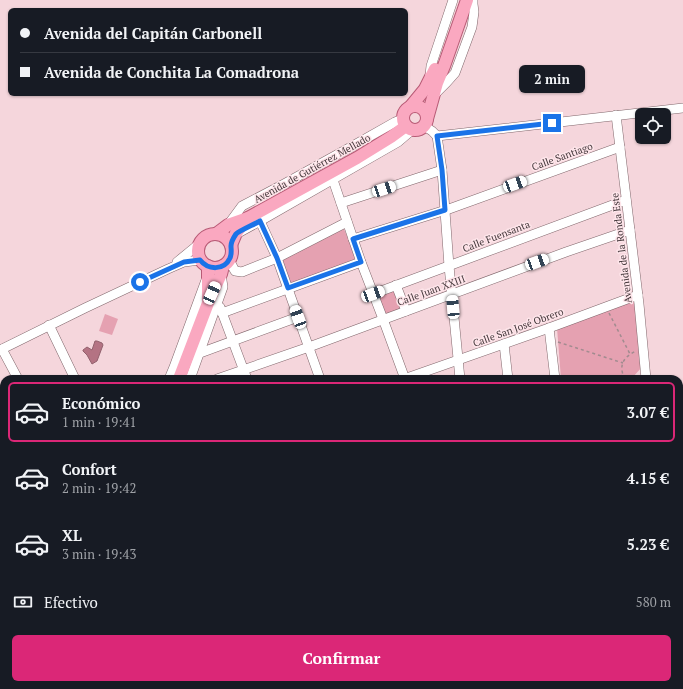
<!DOCTYPE html>
<html lang="es">
<meta charset="utf-8">
<style>
:root{--surface:#171b24;--page:#242831;--text:#f1f3f6;--muted:#9ea1a6;--line:#363941;--accent:#db2777}
body{margin:0;font-family:"PT Serif",serif;background:var(--page);color:var(--text);height:100vh;display:flex;flex-direction:column;font-size:15px;white-space:nowrap}
*{box-sizing:border-box;margin:0}
p{font-size:13px;color:var(--muted)}
.icon{flex:none;width:22px;height:22px;fill:none;stroke:currentColor;stroke-width:2;stroke-linecap:round;stroke-linejoin:round}
.map{position:relative;flex:1;overflow:hidden}
.panel{position:absolute;left:0px;top:375px;width:683px;height:314px;display:flex;flex-direction:column;background:var(--surface);border-radius:12px 12px 0 0;box-shadow:0 1px 3px #0004}
.panel>*{flex:none}
.top-card{position:absolute;left:8px;top:8px;width:400px;height:88px;border-radius:6px;box-shadow:0 1px 3px #0004;display:grid;align-content:center;height:88px;padding:0 12px;background:var(--surface)}
.tools{position:absolute;left:635px;top:108px;display:grid;gap:8px}
.tools a{display:grid;place-items:center;width:36px;height:36px;border-radius:6px;background:var(--surface);box-shadow:0 1px 3px #0004;font-size:20px}
.end{position:absolute;width:18px;height:18px;margin:-9px;border:5px solid #1a73e8;background:#fff;box-shadow:0 0 0 2px #fff}
.from{border-radius:50%}
.bubble{position:absolute;height:28px;border-radius:6px;background:var(--surface);box-shadow:0 1px 3px #0004;font-size:13px;font-weight:700;line-height:28px;text-align:center}
.car{position:absolute;width:12px;height:24px;margin:-12px -6px;border-radius:5px;box-shadow:0 0 3px 1px #0007;background:linear-gradient(#fff 24%,#345 0 40%,#fff 0 76%,#345 0 86%,#fff 0)}
.top-card b{display:flex;align-items:center;gap:14px;height:38px;font-size:15px}
.top-card b+b{border-top:1px solid var(--line)}
.top-card i{width:10px;height:10px;background:var(--text)}
ul{padding:7px 0 0;list-style:none}
li{display:flex;align-items:center;gap:12px;height:60px;margin:0 8px 6px;padding:0 4px;border:2px solid transparent;border-radius:6px}
li div{flex:1}
li b{display:block;font-size:15px}
li em{font-style:normal;font-weight:700}
li.selected{border-color:var(--accent)}
li>.icon{width:36px;height:36px;stroke-width:1.5}
.pay{display:flex;align-items:center;gap:10px;height:44px;padding:0 12px;font-size:15px}
.pay p{margin-inline-start:auto}
.primary-button{display:flex;gap:8px;margin-top:auto;padding:8px 12px}
.primary-button a{flex:1;height:46px;border-radius:6px;background:var(--accent);color:#fff;font-size:16px;font-weight:700;line-height:46px;text-align:center}
.map>svg:first-child{display:block}
</style>
<div class="map">
<svg width="683" height="689" viewBox="0 0 683 689">
<rect width="100%" height="100%" fill="#f5d6dc"/>
<g fill="#e5a1b1">
<path d="M344 229 357 260 289 285 280 259Z"/>
<path d="M396 285 406 311 383 319 373 294Z"/>
<path d="M634 299 643 366 631 379H561L557 328Z"/>
<path d="M105 314 118 319 112 335 99 331Z"/>
<path d="M141 685H233L224 689H138Z"/>
<path d="M421 685H437L439 689H419Z"/>
</g>
<path fill="#b47383" stroke="#92616d" d="M95 341H97L102 343 103 345 97 361 92 364 87 355 83 351V350L87 347 92 350Z"/>
<g fill="none" stroke-linecap="round" stroke-linejoin="round">
<g stroke="#81676c" stroke-width="10">
<g id="minor">
<path d="M430 75 431 66 453 0"/>
<path d="M434 95 447 82 455 73 472 27 474 12 473 4V0"/>
<path d="M616 115 639 304 646 379"/>
<path d="M424 126 432 131 437 136 683 108"/>
<path d="M437 136 442 170 449 266 460 379"/>
<path d="M333 180 361 262 383 319 405 379"/>
<path d="M341 203 442 170"/>
<path d="M260 221 277 258 320 379"/>
<path d="M228 225 242 206 284 184 351 147 395 122 403 119"/>
<path d="M238 233 260 221 398 142 412 130"/>
<path d="M353 239 449 209 620 147"/>
<path d="M229 260 235 271 242 272 277 258 347 222"/>
<path d="M177 262 199 244"/>
<path d="M396 285 406 311"/>
<path d="M373 294 626 200"/>
<path d="M220 307 247 379"/>
<path d="M222 313 361 262"/>
<path d="M49 325 75 379"/>
<path d="M549 328 555 379"/>
<path d="M504 344 508 379"/>
<path d="M2 349 18 379"/>
<path d="M0 350 85 308 168 269 184 262 200 260"/>
<path d="M200 353 298 317"/>
<path d="M169 379 174 367 206 280"/>
<path d="M190 379 223 287 221 274"/>
<path d="M217 379 309 347 566 252 630 230"/>
<path d="M404 379 549 328 638 295"/>
<path d="M0 463 4 471"/>
<path d="M0 544 4 539"/>
<path d="M679 557 683 569"/>
<path d="M679 597 683 595"/>
<path d="M0 636 4 630"/>
<path d="M93 685 98 689"/>
<path d="M258 685 259 689"/>
<path d="M443 685 445 689"/>
<path d="M503 685 504 689"/>
<path d="M558 685 560 689"/>
<path d="M615 685 617 689"/>
<path d="M673 685 675 689"/>
<path d="M29 689 33 685"/>
<path d="M81 689 85 685"/>
<path d="M132 689 135 685"/>
<path d="M236 689 245 685"/>
<path d="M353 689 362 685"/>
<path d="M413 689 415 685"/>
<path d="M476 689 486 685"/>
</g>
</g>
<g stroke="#b85b76" stroke-width="14">
<g id="major">
<circle cx="415" cy="118" r="12"/>
<path d="M411 106 425 89 435 69"/>
<path d="M427 119 437 83 444 66 467 0"/>
<circle cx="215" cy="251" r="17"/>
<path d="M216 234 228 225 248 218 357 158 391 137 406 126"/>
<path d="M231 245 236 233 248 218"/>
<path d="M208 266V300"/>
<path d="M179 379 208 303 221 274 223 266"/>
<path d="M0 651 4 643"/>
<path d="M0 662V663"/>
</g>
</g>
<g stroke="#a18b8f" stroke-width="1.5" stroke-dasharray="3 3" stroke-linecap="butt">
<path d="M609 313 630 354"/>
<path d="M558 342 623 363"/>
<path d="M614 379 623 375"/>
<path d="M625 379C618 366 623 357 636 351"/>
</g>
<use href="#minor" stroke="#fff" stroke-width="9"/>
<use href="#major" stroke="#faa8c0" stroke-width="12"/>
</g>
<g fill="none" stroke-linecap="round" stroke-linejoin="round">
<path stroke="#1a73e8" stroke-width="5" d="M140 282 184 262 200 260C208 270 224 271 230 258 232 253 231 250 231 246 231 243 234 237 236 234 239 231 255 224 260 221L277 258 288 288 361 262 353 239 445 210 442 170 437 136 552 123"/>
</g>
<g text-anchor="middle" stroke-width="3" stroke-linejoin="round" paint-order="stroke">
<g font-size="10" fill="#43373a" stroke="#fee5ea">
<text transform="translate(562 156) rotate(-20)" y="4">Calle Santiago</text>
<text transform="translate(312 168) rotate(-29)" y="4">Avenida de Gutiérrez Mellado</text>
<text transform="translate(496 236) rotate(-21)" y="4">Calle Fuensanta</text>
<text transform="translate(621 248) rotate(-97)" y="4">Avenida de la Ronda Este</text>
<text transform="translate(431 290) rotate(-20)" y="4">Calle Juan XXIII</text>
<text transform="translate(518 327) rotate(-20)" y="4">Calle San José Obrero</text>
</g>
</g>
</svg>
<div class="tools">
<a><svg class="icon" aria-label="locate" viewBox="0 0 24 24"><circle cx="12" cy="12" r="6"/><path d="M12 2v4M12 18v4M2 12h4M18 12h4"/></svg></a>
</div>
<i class="end from" style="left:140px;top:282px"></i>
<i class="end" style="left:552px;top:123px"></i>
<div class="bubble" style="left:519px;top:65px;width:66px">2 min</div>
<i class="car" style="left:515px;top:184px;rotate:70deg"></i>
<i class="car" style="left:384px;top:189px;rotate:72deg"></i>
<i class="car" style="left:537px;top:262px;rotate:70deg"></i>
<i class="car" style="left:212px;top:293px;rotate:24deg"></i>
<i class="car" style="left:373px;top:294px;rotate:70deg"></i>
<i class="car" style="left:453px;top:307px;rotate:355deg"></i>
<i class="car" style="left:298px;top:317px;rotate:340deg"></i>
<div class="top-card">
<b><i class="from"></i>Avenida del Capitán Carbonell</b>
<b><i></i>Avenida de Conchita La Comadrona</b>
</div>
<section class="panel">
<ul>
<li class="selected"><svg class="icon" aria-label="car" viewBox="0 0 24 24"><path d="M5 17H2v-5l4-1 3-4h7l3 4 3 1v5h-3M9 17h6M6 11h13"/><circle cx="7" cy="17" r="2"/><circle cx="17" cy="17" r="2"/></svg><div><b>Económico</b><p>1 min · 19:41</p></div><em>3.07 €</em></li>
<li><svg class="icon" aria-label="car" viewBox="0 0 24 24"><path d="M5 17H2v-5l4-1 3-4h7l3 4 3 1v5h-3M9 17h6M6 11h13"/><circle cx="7" cy="17" r="2"/><circle cx="17" cy="17" r="2"/></svg><div><b>Confort</b><p>2 min · 19:42</p></div><em>4.15 €</em></li>
<li><svg class="icon" aria-label="car" viewBox="0 0 24 24"><path d="M5 17H2v-5l4-1 3-4h7l3 4 3 1v5h-3M9 17h6M6 11h13"/><circle cx="7" cy="17" r="2"/><circle cx="17" cy="17" r="2"/></svg><div><b>XL</b><p>3 min · 19:43</p></div><em>5.23 €</em></li>
</ul>
<div class="pay"><svg class="icon" aria-label="cash" viewBox="0 0 24 24"><path d="M3 7h18v10H3z"/><circle cx="12" cy="12" r="2"/></svg>Efectivo<p>580 m</p></div>
<div class="primary-button"><a>Confirmar</a></div>
</section>
</div>
